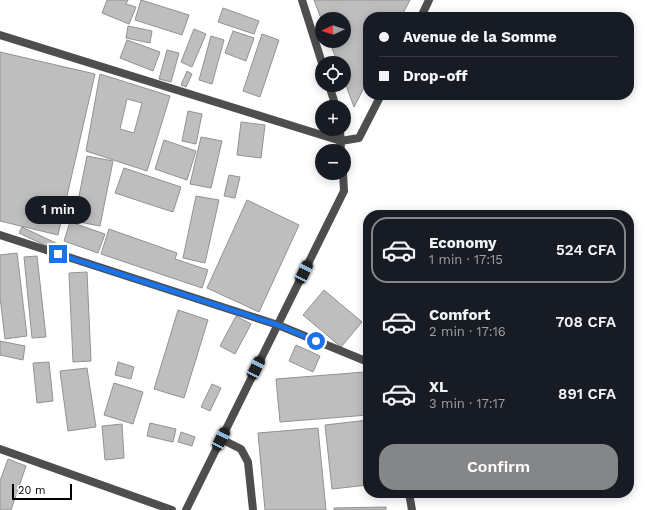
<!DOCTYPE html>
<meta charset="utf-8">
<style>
:root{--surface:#171b24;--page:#20242c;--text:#f1f3f6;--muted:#9ea1a6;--line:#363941;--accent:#858687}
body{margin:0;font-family:"Work Sans",sans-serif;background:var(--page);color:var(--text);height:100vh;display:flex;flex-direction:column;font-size:15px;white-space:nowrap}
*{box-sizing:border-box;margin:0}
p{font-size:13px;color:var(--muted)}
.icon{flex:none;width:22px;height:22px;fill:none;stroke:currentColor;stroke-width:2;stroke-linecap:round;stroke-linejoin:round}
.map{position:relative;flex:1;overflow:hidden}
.details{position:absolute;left:363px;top:210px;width:271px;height:288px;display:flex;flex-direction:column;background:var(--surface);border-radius:16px;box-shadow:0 2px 10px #0003}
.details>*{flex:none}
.banner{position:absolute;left:363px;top:12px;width:271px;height:88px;border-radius:16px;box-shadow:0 2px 10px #0003;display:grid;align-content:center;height:88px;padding:0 16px;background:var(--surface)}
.needle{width:26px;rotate:267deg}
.controls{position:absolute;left:315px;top:12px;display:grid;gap:8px}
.controls a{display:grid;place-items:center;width:36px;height:36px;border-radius:50%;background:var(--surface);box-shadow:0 2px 10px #0003;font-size:20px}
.scale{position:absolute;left:12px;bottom:10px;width:60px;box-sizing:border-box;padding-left:4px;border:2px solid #000;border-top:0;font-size:11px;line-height:14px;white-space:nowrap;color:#000;-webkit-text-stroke:3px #fff;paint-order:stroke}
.end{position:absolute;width:18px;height:18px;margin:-9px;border:5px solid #1a73e8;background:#fff;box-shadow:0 0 0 2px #fff}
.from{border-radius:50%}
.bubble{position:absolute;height:28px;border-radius:14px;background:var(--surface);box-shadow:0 2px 10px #0003;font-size:13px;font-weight:600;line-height:28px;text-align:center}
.car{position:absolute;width:12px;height:24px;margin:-12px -6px;border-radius:5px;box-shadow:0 0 3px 1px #0007;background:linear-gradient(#222 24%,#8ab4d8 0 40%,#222 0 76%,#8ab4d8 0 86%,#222 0)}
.banner b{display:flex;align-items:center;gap:14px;height:38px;font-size:15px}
.banner b+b{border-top:1px solid var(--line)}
.banner i{width:10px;height:10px;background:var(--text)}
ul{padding:7px 0 0;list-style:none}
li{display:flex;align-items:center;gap:12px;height:66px;margin:0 8px 6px;padding:0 8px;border:2px solid transparent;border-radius:16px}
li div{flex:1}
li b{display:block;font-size:15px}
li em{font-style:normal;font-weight:600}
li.on{border-color:var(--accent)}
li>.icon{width:36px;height:36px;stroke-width:1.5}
.primary-button{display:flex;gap:8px;margin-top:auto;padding:8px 16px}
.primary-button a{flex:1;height:46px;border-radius:16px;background:var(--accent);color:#fff;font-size:16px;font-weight:600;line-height:46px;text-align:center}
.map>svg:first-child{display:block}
</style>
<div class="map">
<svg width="646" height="510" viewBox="0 0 646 510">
<rect width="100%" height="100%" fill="#fff"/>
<g fill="#bebebe" stroke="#929292" fill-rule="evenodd">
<path d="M107 0H128L126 4 136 7 129 24 102 13Z"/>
<path d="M141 0 189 15 182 35 135 20Z"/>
<path d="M314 0H410L401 17H368V80L354 107 344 80V63H338L329 41H344V19H322V21Z"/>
<path d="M223 8 259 21 254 34 218 22Z"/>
<path d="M128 26 152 31 150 43 126 38Z"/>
<path d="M194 29 206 34 192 67 181 62Z"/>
<path d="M233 31 254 38 246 61 225 53Z"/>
<path d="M262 34 279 40 260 97 243 91Z"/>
<path d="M211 36 224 40 212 84 199 80Z"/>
<path d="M127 40 160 52 153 71 120 58Z"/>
<path d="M167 50 179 53 171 82 159 79Z"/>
<path d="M0 52 95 74 58 235 0 221Z"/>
<path d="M187 71 192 74 186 87 181 85Z"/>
<path d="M100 74 170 96 147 171 86 151ZM127 99 142 103 134 133 120 129Z"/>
<path d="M188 111 202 114 196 144 182 141Z"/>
<path d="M241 122 265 125 261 158 237 155Z"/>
<path d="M201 137 222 141 211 188 190 184Z"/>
<path d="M164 140 196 151 187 180 155 169Z"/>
<path d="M87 156 113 161 100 226 74 221Z"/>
<path d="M124 168 181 187 173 212 115 193Z"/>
<path d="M229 175 240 177 235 198 224 196Z"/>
<path d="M196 196 219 200 205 263 183 258Z"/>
<path d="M247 200 299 225 259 312 207 288Z"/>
<path d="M70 222 105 234 98 253 64 241Z"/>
<path d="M22 227 60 245 57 251 19 233Z"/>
<path d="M109 229 177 253 175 259 208 270 202 288 101 254Z"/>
<path d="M17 253 27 336 5 339 0 297V255Z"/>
<path d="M37 256 46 337 32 338 24 257Z"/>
<path d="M87 272 91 361 73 362 69 273Z"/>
<path d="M324 290 362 322 341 347 303 315Z"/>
<path d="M178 310 208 320 184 398 154 389Z"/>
<path d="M236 316 251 324 235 354 220 346Z"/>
<path d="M0 341 25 346 23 360 0 355Z"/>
<path d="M296 345 320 356 313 372 289 361Z"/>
<path d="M49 362 53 401 37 403 33 363Z"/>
<path d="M118 362 134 367 131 379 115 375Z"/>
<path d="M87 368 96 427 68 431 60 371Z"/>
<path d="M365 372 368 415 280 422 276 379Z"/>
<path d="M114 383 143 392 133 424 104 415Z"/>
<path d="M212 384 221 388 210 411 201 407Z"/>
<path d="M368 420V485L332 489 325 425Z"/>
<path d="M150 423 176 429 173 442 147 436Z"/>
<path d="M122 424 124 458 105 460 102 426Z"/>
<path d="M318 428 326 510H265L258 433Z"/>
<path d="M181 432 195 437 192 446 178 442Z"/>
<path d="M8 459 26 466 11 510H0V481Z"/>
<path d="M386 507V510H334V508Z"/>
</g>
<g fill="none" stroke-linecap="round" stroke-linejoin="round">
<g stroke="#4e4e4e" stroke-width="8">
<path d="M302 0 322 63"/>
<path d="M421 17 429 0"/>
<path d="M0 35 341 141 359 138 381 95"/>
<path d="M329 85 336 107"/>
<path d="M340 129 341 151"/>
<path d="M0 235 278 325 368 362"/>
<path d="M221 439 241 449 248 462 253 510"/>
<path d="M0 449 172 510"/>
<path d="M409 493 412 510"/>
<path d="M186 510 344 191 343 173"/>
</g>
</g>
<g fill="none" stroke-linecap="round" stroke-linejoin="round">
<path stroke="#1a73e8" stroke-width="5" d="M58 254 278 325 316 341"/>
</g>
</svg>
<div class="controls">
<a><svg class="needle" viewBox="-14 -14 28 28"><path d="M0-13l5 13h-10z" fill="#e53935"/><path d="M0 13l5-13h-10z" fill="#9ea1a6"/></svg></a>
<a><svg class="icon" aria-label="locate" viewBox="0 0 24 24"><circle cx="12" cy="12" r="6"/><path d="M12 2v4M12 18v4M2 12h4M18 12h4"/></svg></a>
<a>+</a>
<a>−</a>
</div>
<div class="scale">20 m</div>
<i class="end from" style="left:316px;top:341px"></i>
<i class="end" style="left:58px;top:254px"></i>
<div class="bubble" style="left:25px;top:196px;width:66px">1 min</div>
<i class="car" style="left:304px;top:272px;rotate:26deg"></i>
<i class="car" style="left:256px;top:368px;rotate:26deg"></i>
<i class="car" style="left:221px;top:439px;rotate:27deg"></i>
<div class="banner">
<b><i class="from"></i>Avenue de la Somme</b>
<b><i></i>Drop-off</b>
</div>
<section class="details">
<ul>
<li class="on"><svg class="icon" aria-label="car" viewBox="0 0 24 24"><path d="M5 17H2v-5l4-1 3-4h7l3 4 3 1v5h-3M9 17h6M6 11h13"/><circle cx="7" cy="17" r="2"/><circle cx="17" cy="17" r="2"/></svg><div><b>Economy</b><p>1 min · 17:15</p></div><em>524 CFA</em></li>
<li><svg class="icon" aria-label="car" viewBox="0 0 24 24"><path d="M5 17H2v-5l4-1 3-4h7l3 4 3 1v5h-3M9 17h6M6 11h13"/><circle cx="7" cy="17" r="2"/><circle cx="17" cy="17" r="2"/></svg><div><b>Comfort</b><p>2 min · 17:16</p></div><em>708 CFA</em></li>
<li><svg class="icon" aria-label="car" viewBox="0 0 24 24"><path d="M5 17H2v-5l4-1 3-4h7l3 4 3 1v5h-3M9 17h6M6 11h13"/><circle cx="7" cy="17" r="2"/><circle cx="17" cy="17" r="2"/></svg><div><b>XL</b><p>3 min · 17:17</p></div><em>891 CFA</em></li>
</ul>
<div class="primary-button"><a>Confirm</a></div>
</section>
</div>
